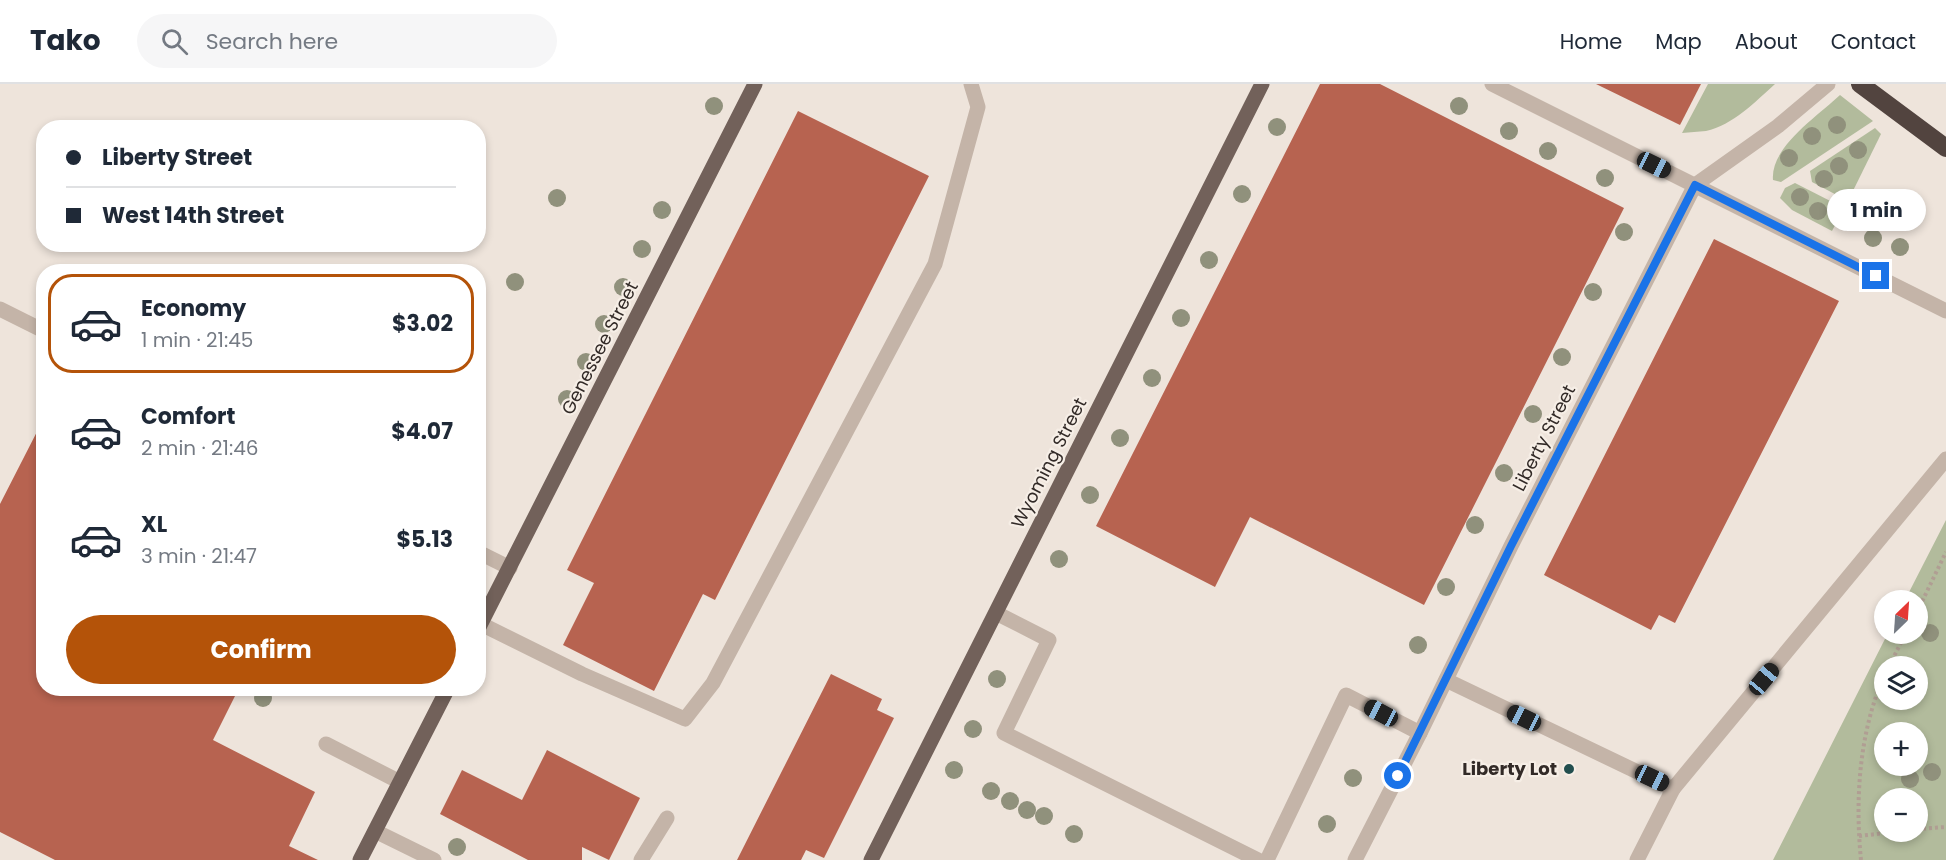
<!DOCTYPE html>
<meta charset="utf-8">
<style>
:root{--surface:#fff;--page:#f6f6f7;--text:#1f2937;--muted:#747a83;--line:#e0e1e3;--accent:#b45309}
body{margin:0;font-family:Poppins,sans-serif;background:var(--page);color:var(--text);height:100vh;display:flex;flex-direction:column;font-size:22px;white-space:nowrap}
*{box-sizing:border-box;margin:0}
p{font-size:20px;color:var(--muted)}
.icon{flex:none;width:33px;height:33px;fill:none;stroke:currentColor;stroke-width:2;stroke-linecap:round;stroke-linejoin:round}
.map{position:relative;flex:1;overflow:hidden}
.sheet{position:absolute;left:36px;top:180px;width:450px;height:432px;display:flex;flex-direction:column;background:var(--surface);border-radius:24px;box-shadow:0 3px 9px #0003}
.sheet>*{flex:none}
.banner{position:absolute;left:36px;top:36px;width:450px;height:132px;border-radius:24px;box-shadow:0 3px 9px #0003;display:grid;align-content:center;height:132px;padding:0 30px;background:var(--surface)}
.needle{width:39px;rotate:25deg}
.controls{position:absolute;left:1874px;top:506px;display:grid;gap:12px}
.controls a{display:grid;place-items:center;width:54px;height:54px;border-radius:50%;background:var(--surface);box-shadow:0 3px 9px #0003;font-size:30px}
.end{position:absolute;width:27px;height:27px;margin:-14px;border:8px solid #1a73e8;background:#fff;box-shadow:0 0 0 3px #fff}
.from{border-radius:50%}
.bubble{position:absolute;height:42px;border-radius:21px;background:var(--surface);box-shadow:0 3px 9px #0003;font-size:20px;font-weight:700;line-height:42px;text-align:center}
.car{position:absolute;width:18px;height:36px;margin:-18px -9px;border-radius:8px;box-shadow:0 0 4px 2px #0007;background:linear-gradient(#222 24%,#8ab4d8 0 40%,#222 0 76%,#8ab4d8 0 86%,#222 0)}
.banner b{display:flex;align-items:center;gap:21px;height:57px;font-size:22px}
.banner b+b{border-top:2px solid var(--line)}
.banner i{width:15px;height:15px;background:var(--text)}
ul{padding:10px 0 0;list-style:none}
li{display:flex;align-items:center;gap:18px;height:99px;margin:0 12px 9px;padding:0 18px;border:3px solid transparent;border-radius:24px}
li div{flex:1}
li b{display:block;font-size:22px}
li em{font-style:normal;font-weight:700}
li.active{border-color:var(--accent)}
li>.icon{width:54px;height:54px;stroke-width:1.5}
.cta{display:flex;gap:12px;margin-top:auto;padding:12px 30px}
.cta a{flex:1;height:69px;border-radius:36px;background:var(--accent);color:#fff;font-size:24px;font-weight:700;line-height:69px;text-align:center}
header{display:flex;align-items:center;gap:36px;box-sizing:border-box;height:84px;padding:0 30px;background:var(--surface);border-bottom:2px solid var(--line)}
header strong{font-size:28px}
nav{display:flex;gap:33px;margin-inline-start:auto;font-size:21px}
.search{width:420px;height:54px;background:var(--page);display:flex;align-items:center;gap:15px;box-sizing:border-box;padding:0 21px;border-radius:33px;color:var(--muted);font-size:22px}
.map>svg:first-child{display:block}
</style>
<header>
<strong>Tako</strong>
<div class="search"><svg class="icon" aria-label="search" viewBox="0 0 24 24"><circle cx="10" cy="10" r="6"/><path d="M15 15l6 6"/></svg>Search here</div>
<nav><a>Home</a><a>Map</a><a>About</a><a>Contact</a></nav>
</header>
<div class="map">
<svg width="1946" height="776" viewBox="0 0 1946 776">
<rect width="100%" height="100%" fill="#eee4db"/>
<g fill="#b2bb9c" fill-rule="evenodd">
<path d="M1708 0H1775C1755 18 1733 41 1706 47 1698 48 1690 48 1682 49Z"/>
<path d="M1840 11 1873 37 1781 98 1773 96C1770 63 1818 32 1840 11Z"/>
<path d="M1875 44 1881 50 1848 117 1812 98 1810 87Z"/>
<path d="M1795 99 1844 124 1832 147 1792 126 1780 114 1785 104Z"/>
<path d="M1946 436V776H1773L1888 549H1917V516H1905ZM1884 582H1917V615H1884ZM1884 648H1917V681H1884ZM1884 714H1917V747H1884Z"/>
</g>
<g fill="#b76350">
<path d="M1320 0H1380L1624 124 1424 521 1250 433 1215 503 1096 442Z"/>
<path d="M1596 0H1701L1680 41Z"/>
<path d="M798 27 929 92 715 516 703 510 654 607 563 561 594 499 567 486Z"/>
<path d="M1714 155 1839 217 1675 539 1659 531 1651 546 1544 491Z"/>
<path d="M44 334V604H239L213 656 315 708 289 762 318 776H55L0 748V420Z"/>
<path d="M831 590 882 615 877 626 894 634 824 774 806 766 801 776H737Z"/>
<path d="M547 666 640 714 609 776 582 763V776H528L440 730 462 686 522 716Z"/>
</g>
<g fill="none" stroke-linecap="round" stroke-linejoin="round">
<g stroke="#b09e93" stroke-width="4" stroke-dasharray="3 3" stroke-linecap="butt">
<path d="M1917 528 1946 468"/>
<path d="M1889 582 1906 549"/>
<path d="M1917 745 1946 743"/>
<path d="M1859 752 1903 747"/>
<path d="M1861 776C1855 715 1859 649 1884 592"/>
</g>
<g stroke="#c4b4a8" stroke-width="15">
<path d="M1492 0 1946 227"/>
<path d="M0 225 44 247"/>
<path d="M478 468 510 484"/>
<path d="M996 529 1049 556 1004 649 1258 776"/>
<path d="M481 540 582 590 685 635 713 599 935 180 978 23 971 0"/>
<path d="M1446 596 1673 705 1637 776"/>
<path d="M326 660 400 698"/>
<path d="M1673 705 1946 375"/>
<path d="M375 747 434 776"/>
<path d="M641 776 667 734"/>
<path d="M1267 776 1346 611 1420 649"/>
<path d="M1355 776 1420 649 1511 462 1695 101 1778 42 1828 0"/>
</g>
<g stroke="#72615a" stroke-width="15">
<path d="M478 545 755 0"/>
<path d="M360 776 448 604"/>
<path d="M871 776 1262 0"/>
</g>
<path stroke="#52443f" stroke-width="18" d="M1860 0 1946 64"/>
</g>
<g fill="#90917c">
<circle cx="714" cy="22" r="9"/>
<circle cx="1459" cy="22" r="9"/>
<circle cx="1837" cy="41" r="9"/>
<circle cx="1277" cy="43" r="9"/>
<circle cx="1509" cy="47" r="9"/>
<circle cx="1812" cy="52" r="9"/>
<circle cx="1858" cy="66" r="9"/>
<circle cx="1548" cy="67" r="9"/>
<circle cx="1789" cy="74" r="9"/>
<circle cx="1839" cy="82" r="9"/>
<circle cx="1605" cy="94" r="9"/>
<circle cx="1824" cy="95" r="9"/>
<circle cx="1242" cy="110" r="9"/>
<circle cx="1800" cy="113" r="9"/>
<circle cx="557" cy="114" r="9"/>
<circle cx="662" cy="126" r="9"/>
<circle cx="1818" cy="127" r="9"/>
<circle cx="1849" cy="138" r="9"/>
<circle cx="1624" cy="148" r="9"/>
<circle cx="1873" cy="154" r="9"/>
<circle cx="1900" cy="163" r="9"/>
<circle cx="642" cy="165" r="9"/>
<circle cx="1209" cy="176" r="9"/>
<circle cx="515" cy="198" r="9"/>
<circle cx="623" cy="203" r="9"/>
<circle cx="1593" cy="208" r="9"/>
<circle cx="1181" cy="234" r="9"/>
<circle cx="604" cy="240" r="9"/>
<circle cx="1562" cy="273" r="9"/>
<circle cx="586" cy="278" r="9"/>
<circle cx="1152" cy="294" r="9"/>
<circle cx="567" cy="315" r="9"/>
<circle cx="1533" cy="330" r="9"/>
<circle cx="1120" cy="354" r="9"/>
<circle cx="1504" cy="389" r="9"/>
<circle cx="1090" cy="411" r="9"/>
<circle cx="1475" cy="441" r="9"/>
<circle cx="1059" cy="475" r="9"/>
<circle cx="1446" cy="503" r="9"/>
<circle cx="1930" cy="549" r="9"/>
<circle cx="1418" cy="561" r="9"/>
<circle cx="997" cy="595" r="9"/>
<circle cx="263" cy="614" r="9"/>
<circle cx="973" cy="645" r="9"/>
<circle cx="954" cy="686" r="9"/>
<circle cx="1932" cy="688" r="9"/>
<circle cx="1353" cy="694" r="9"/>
<circle cx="1910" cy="695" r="9"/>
<circle cx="991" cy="707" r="9"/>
<circle cx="1010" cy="717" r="9"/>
<circle cx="1027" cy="726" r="9"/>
<circle cx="1044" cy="732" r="9"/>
<circle cx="1327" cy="740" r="9"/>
<circle cx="1074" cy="750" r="9"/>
<circle cx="457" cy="763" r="9"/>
</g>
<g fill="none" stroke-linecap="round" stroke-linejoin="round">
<path stroke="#1a73e8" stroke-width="8" d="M1398 692 1511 462 1695 101 1876 192"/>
</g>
<circle fill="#224e4e" stroke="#f6eee6" stroke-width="2" cx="1569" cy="685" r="6"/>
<g text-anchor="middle" stroke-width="4.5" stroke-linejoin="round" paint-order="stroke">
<g font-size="18" fill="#322a27" stroke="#f6eee6">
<text transform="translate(600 264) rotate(-63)" y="6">Genessee Street</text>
<text transform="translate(1544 354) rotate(-63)" y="6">Liberty Street</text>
<text transform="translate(1049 379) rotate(-63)" y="6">Wyoming Street</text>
</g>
<g font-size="18" font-weight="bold" fill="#322a27" stroke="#f6eee6" text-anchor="end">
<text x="1557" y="691">Liberty Lot</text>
</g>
</g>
</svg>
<div class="controls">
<a><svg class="needle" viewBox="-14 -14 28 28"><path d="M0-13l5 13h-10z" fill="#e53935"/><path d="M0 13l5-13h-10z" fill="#747a83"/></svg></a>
<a><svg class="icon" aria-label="layers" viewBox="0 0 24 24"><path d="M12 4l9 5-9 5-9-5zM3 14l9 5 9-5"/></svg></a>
<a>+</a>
<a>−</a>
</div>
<i class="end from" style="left:1398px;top:692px"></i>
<i class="end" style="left:1876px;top:192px"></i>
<div class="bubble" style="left:1827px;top:105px;width:99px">1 min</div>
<i class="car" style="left:1654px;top:81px;rotate:116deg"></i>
<i class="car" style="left:1764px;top:595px;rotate:40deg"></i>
<i class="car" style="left:1381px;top:629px;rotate:298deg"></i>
<i class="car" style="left:1524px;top:634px;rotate:296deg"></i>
<i class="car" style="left:1652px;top:694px;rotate:115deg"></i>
<div class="banner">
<b><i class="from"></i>Liberty Street</b>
<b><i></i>West 14th Street</b>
</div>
<section class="sheet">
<ul>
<li class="active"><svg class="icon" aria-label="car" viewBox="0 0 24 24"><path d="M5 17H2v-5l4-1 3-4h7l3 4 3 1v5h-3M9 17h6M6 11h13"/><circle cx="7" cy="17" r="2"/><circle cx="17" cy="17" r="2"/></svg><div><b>Economy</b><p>1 min · 21:45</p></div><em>$3.02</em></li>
<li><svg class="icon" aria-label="car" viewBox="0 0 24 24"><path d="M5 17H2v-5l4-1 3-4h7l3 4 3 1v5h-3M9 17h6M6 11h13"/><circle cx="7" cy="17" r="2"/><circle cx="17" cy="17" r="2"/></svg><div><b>Comfort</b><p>2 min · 21:46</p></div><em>$4.07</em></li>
<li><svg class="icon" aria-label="car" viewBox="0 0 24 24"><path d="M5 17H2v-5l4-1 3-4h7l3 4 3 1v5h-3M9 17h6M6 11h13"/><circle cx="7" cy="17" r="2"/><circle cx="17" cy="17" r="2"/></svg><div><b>XL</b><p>3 min · 21:47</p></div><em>$5.13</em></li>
</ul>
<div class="cta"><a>Confirm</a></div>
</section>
</div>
